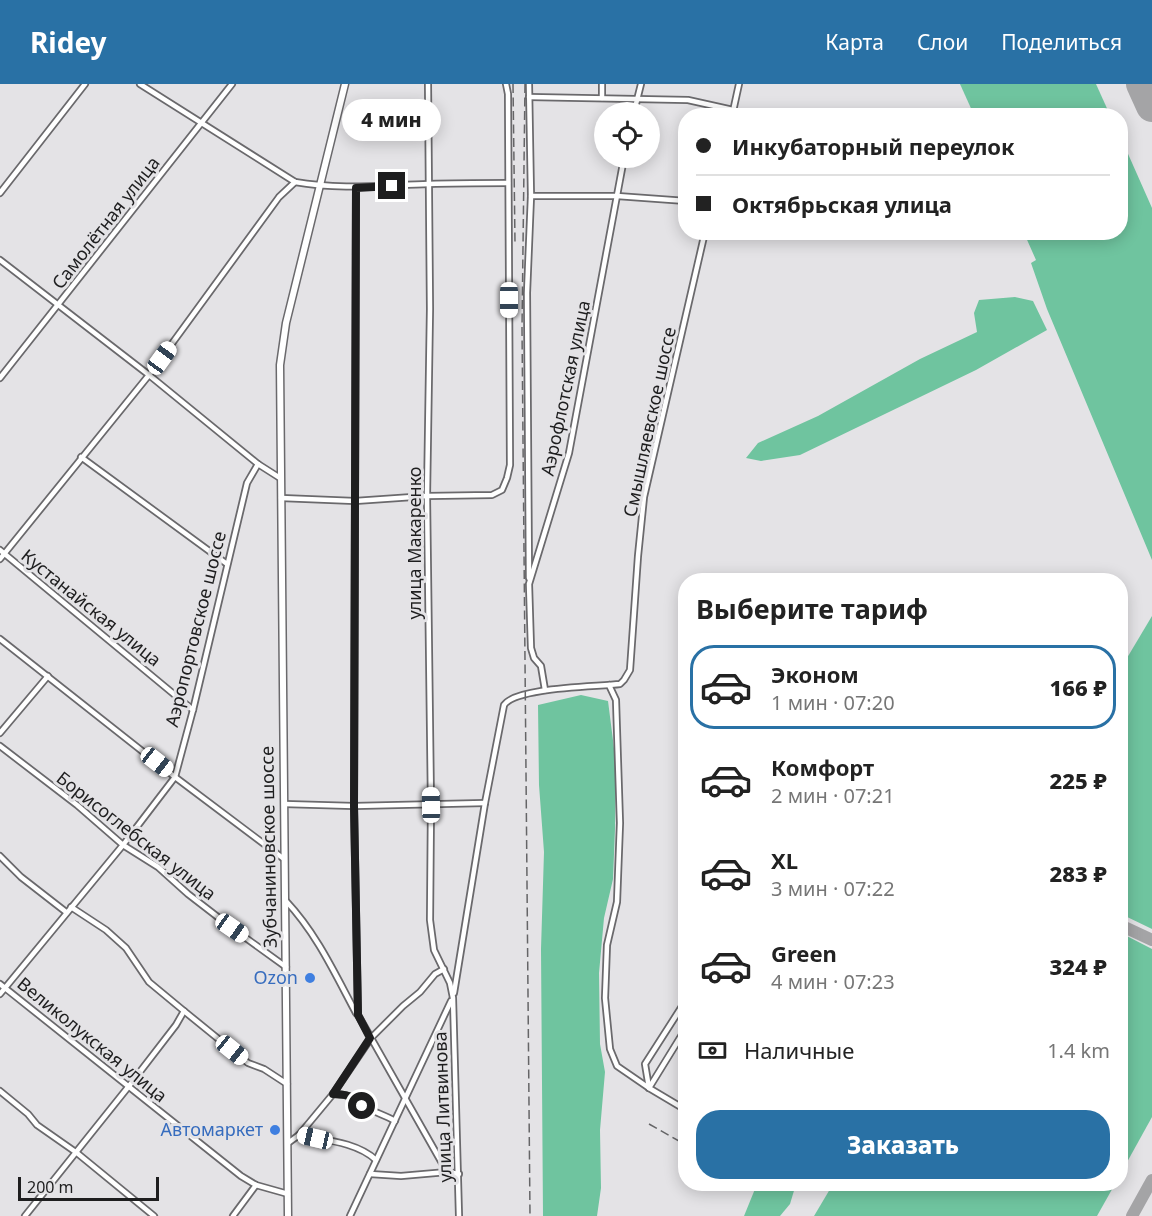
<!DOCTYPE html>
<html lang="ru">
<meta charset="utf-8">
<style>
:root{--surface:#fff;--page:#f2f2f2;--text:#222;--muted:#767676;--line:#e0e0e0;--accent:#2971a5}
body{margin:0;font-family:"Noto Sans",sans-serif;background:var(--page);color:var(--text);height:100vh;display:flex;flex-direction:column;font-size:22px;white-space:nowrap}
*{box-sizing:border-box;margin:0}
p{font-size:20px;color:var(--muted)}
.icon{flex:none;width:33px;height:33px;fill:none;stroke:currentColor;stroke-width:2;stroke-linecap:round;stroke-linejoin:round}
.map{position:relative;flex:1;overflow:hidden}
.sheet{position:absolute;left:678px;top:489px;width:450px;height:618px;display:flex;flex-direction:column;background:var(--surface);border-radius:24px;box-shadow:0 3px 15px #0003}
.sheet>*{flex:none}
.banner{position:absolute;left:678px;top:24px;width:450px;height:132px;border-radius:24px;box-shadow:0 3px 15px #0003;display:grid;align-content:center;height:132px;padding:0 18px;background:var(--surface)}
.fabs{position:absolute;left:594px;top:18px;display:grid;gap:12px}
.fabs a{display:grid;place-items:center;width:66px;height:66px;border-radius:50%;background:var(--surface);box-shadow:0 3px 15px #0003;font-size:30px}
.scale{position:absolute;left:18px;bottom:15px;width:141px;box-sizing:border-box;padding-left:6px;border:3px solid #1e1e1f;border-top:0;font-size:16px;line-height:21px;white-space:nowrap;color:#1e1e1f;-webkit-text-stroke:4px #e4e3e6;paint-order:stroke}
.end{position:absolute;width:27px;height:27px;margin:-14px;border:8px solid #1e1e1f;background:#fff;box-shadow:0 0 0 3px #fff}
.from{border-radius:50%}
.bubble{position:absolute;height:42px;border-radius:21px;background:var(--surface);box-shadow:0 3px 15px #0003;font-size:20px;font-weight:800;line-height:42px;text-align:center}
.car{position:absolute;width:18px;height:36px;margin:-18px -9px;border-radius:8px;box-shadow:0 0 4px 2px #0007;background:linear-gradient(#fff 24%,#345 0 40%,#fff 0 76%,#345 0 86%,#fff 0)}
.banner b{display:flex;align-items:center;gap:21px;height:57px;font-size:22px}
.banner b+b{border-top:2px solid var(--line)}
.banner i{width:15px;height:15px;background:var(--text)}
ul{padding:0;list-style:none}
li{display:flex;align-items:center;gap:18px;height:84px;margin:0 12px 9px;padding:0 6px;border:3px solid transparent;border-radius:24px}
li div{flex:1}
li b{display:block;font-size:22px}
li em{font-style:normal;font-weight:800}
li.active{border-color:var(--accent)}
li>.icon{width:54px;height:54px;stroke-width:1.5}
h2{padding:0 18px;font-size:27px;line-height:72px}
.pay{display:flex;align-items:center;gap:15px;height:66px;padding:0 18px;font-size:22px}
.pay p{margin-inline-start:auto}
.primary-button{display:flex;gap:12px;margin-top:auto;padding:12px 18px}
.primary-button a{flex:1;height:69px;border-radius:24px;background:var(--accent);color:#fff;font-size:24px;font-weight:800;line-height:69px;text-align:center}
header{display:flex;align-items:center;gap:36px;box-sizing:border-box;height:84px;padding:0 30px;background:var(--accent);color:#fff}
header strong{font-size:28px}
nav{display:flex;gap:33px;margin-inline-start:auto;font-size:21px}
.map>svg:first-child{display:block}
</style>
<header>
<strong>Ridey</strong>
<nav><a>Карта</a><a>Слои</a><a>Поделиться</a></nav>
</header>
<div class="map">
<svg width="1152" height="1132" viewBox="0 0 1152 1132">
<rect width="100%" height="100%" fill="#e4e3e6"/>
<g fill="#6fc49f">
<path d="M960 0H1096L1110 31H974Z"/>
<path d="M1121 54 1152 124V476L1047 225 1031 179 1036 176 1024 149 1120 148Z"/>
<path d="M1015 213 1033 217 1047 246 976 286 800 371 761 377 746 374 758 359 818 332 920 275 977 248 974 229 979 216Z"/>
<path d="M1152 532V845L1121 830V584Z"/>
<path d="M581 611 608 617 616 680 615 745 613 795 604 834 599 889 600 960 605 988 600 1046 601 1104 597 1132H543L541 865 544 768 539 701 538 621Z"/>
<path d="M1121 849 1152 865V1033L1121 1089Z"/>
<path d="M757 1100H796L790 1120 780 1132H744Z"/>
<path d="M833 1100H1115L1097 1132H814Z"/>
</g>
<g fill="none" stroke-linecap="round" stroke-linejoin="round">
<g stroke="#a4a4a6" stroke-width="12">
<path d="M1120 841 1152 856"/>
<path d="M1132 1132 1152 1096"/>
</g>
<path stroke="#a4a4a6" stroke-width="32" d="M1142 0 1152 22"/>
<g stroke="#6a696c" stroke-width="8">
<g id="minor">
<path d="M140 0 295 98C340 106 384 101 429 100 455 99 482 99 508 99"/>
<path d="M428 0 430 225 427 412 431 721 430 836 434 866 450 899 453 914 459 1132"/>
<path d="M529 0 531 112 527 209 529 494"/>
<path d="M529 13 688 16 733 26"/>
<path d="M602 14V0"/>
<path d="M634 28 641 0"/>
<path d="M732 32 739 0"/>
<path d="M356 104 354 722 358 931 447 1088"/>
<path d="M0 109 85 0"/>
<path d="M531 112H617L686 117"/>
<path d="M0 176 149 291 258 380 280 394"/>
<path d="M0 294 232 0"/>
<path d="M81 373 227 480"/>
<path d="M281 414 355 417 427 412 492 411 502 406 507 394 510 381 508 10 506 0"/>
<path d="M0 466 193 626"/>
<path d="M0 475 149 291 279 113 295 98"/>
<path d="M0 555 175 693 284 775"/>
<path d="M609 601 616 616 620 739 617 818 607 861 605 914 610 965 617 982 649 1004 686 1026"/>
<path d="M545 606 541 582 534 574 531 564 529 500 569 369 624 74"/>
<path d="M0 649 48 592"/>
<path d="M0 662 77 721 123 761 158 783 188 810 232 844 286 883"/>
<path d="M284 720 354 722 485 719"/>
<path d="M0 772 21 793 66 828"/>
<path d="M286 817C317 850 335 890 356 929"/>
<path d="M71 823 106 846 126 864 149 898 184 927 248 979 264 985 287 1000"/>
<path d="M0 900 241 1092 256 1101 288 1110"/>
<path d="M454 909 485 719 504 621C516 603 596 603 620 600L624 596 630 586 638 472 644 413 705 148"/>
<path d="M0 910 123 761 175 693 193 626 247 399 258 380"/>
<path d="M649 1004 645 980 686 916"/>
<path d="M649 1004 686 944"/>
<path d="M0 1007 28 1030 37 1041 77 1069 154 1132"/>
<path d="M333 1010C354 1011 349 1014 364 1022 373 1028 385 1031 395 1037"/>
<path d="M299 1051C324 1056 357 1058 376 1076"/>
<path d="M288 1059 299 1051 333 1010 371 954 403 922 420 908 435 890 444 885"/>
<path d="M370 1090 401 1092 447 1088 459 1090"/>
<path d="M25 1132 129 1002 176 941 184 927"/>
<path d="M233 1132 256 1101"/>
<path d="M350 1132 451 917"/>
</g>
</g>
<g stroke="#6a696c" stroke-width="9">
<path id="major" d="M288 1132 280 281 286 239 345 0"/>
</g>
<use href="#minor" stroke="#fff" stroke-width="4.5"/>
<use href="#major" stroke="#fff" stroke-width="6"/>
<g stroke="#656567" stroke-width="1.5" stroke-dasharray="9 4.5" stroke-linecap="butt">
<path d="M513 0 515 159"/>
<path d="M525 0 522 244 530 1132"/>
<path d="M649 1040 686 1061"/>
</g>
</g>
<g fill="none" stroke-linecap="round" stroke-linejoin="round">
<path stroke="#1e1e1f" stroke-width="8" d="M362 1022C354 1012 346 1010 333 1010L370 954 358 931 354 722 356 104 392 102"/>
</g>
<g fill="#3f7fe0" stroke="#e4e3e6" stroke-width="2">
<circle cx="310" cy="894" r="6"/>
<circle cx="275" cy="1046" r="6"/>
</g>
<g text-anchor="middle" stroke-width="6" stroke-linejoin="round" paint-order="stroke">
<g font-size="18" fill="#1e1e1f" stroke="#e4e3e6">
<text transform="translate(106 139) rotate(-52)" y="6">Самолётная улица</text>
<text transform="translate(566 304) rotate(-78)" y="6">Аэрофлотская улица</text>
<text transform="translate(650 338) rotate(-78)" y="6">Смышляевское шоссе</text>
<text transform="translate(415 459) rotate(-90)" y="6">улица Макаренко</text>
<text transform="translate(91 524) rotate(39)" y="6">Кустанайская улица</text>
<text transform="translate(196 545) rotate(-76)" y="6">Аэропортовское шоссе</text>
<text transform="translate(136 752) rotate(38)" y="6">Борисоглебская улица</text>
<text transform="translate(269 763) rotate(-91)" y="6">Зубчаниновское шоссе</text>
<text transform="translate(92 956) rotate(39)" y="6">Великолукская улица</text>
<text transform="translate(443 1023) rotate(-92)" y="6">улица Литвинова</text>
</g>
<g font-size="18" fill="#366cbe" stroke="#e4e3e6" text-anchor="end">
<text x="298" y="900">Ozon</text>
<text x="263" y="1052">Автомаркет</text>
</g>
</g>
</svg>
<div class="fabs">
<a><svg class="icon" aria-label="locate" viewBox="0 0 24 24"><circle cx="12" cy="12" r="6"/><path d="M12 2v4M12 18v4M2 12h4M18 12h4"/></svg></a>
</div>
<div class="scale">200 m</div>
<i class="end from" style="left:362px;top:1022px"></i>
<i class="end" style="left:392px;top:102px"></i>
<div class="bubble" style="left:342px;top:15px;width:99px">4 мин</div>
<i class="car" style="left:509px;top:216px;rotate:180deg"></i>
<i class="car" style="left:162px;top:274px;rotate:36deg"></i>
<i class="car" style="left:157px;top:678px;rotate:128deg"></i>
<i class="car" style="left:431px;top:721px;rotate:359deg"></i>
<i class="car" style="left:232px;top:844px;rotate:125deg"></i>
<i class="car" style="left:232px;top:966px;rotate:129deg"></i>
<i class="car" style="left:315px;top:1054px;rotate:283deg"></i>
<div class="banner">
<b><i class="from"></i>Инкубаторный переулок</b>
<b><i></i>Октябрьская улица</b>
</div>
<section class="sheet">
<h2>Выберите тариф</h2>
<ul>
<li class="active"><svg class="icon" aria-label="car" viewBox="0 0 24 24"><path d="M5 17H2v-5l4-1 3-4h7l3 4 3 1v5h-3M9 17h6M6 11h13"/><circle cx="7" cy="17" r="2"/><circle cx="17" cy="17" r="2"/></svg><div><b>Эконом</b><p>1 мин · 07:20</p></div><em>166 ₽</em></li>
<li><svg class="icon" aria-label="car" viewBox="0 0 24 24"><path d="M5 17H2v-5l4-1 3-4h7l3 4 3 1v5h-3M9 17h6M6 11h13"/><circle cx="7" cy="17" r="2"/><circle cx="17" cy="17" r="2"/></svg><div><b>Комфорт</b><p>2 мин · 07:21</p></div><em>225 ₽</em></li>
<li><svg class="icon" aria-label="car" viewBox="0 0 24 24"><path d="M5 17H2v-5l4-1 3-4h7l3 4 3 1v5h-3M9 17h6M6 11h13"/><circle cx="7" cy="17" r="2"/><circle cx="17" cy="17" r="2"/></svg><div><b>XL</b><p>3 мин · 07:22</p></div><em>283 ₽</em></li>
<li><svg class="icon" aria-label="car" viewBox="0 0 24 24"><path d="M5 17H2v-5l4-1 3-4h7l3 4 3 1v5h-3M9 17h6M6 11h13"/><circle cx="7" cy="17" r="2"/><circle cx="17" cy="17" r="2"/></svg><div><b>Green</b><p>4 мин · 07:23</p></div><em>324 ₽</em></li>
</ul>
<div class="pay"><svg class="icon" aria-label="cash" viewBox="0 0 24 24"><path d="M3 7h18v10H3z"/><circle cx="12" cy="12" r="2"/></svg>Наличные<p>1.4 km</p></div>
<div class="primary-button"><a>Заказать</a></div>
</section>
</div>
